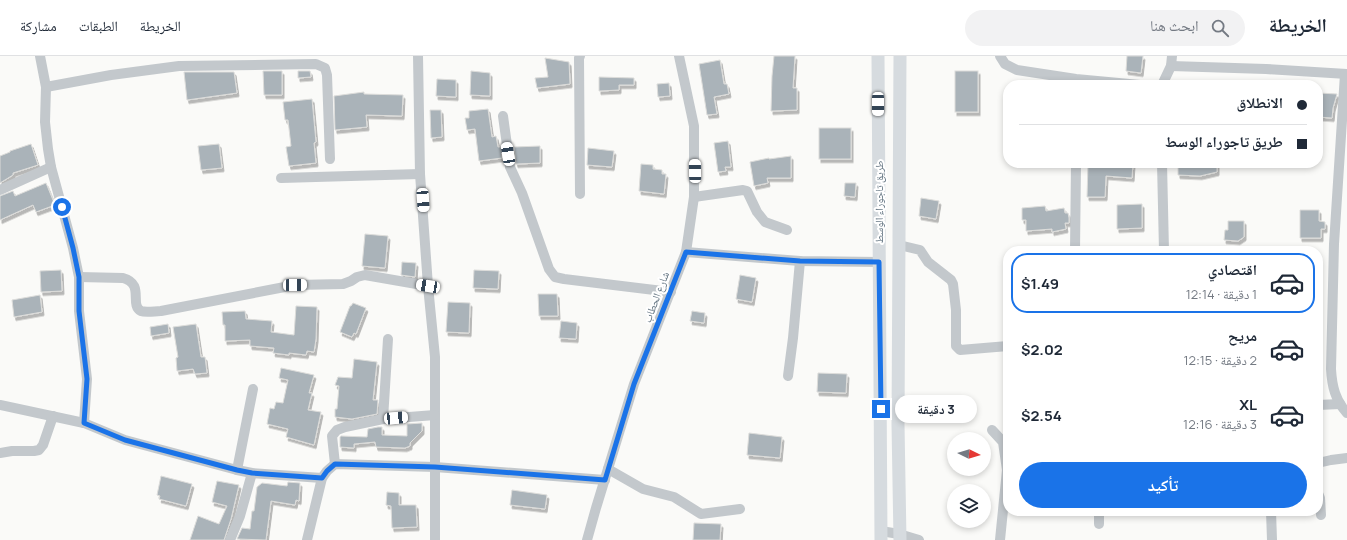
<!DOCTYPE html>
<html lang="ar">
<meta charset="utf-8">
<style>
:root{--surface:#fff;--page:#f2f2f3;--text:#1f2937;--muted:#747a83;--line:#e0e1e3;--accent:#1a73e8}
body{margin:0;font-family:Manrope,"Noto Naskh Arabic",sans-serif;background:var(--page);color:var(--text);direction:rtl;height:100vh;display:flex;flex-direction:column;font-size:15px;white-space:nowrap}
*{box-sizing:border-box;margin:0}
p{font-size:13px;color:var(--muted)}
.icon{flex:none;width:22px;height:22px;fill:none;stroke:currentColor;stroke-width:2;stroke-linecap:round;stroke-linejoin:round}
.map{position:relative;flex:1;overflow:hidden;direction:ltr}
.side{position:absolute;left:1003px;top:190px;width:320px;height:270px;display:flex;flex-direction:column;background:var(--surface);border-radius:16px;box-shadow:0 2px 6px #0003;direction:rtl}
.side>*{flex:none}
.hud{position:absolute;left:1003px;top:24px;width:320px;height:88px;border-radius:16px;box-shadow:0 2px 6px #0003;direction:rtl;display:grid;align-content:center;height:88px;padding:0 16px;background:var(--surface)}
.needle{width:26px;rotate:95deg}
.fabs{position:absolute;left:947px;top:376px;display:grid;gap:8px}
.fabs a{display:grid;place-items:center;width:44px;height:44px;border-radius:50%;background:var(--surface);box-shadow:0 2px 6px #0003;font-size:20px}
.end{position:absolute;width:18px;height:18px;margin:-9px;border:5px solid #1a73e8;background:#fff;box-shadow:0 0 0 2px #fff}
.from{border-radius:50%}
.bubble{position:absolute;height:28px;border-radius:14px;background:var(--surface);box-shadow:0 2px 6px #0003;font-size:13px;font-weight:700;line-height:28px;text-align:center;direction:rtl}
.car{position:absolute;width:12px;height:24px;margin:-12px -6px;border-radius:5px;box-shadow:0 0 3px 1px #0007;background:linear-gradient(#fff 24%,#345 0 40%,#fff 0 76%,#345 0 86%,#fff 0)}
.hud b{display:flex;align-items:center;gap:14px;height:38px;font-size:15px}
.hud b+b{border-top:1px solid var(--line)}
.hud i{width:10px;height:10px;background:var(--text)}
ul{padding:7px 0 0;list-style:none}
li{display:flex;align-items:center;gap:12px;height:60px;margin:0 8px 6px;padding:0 8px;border:2px solid transparent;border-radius:16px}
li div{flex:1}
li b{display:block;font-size:15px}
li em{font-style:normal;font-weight:700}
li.current{border-color:var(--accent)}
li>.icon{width:36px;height:36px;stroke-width:1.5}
.action{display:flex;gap:8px;margin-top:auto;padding:8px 16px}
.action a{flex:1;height:46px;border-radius:24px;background:var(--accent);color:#fff;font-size:16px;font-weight:700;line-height:46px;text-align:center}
header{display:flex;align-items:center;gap:24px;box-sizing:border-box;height:56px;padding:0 20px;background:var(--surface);border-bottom:1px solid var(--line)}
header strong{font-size:19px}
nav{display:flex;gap:22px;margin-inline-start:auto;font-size:14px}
.search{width:280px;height:36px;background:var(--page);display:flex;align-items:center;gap:10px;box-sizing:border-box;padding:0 14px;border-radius:22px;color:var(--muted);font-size:15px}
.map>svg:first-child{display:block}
</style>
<header>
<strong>الخريطة</strong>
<div class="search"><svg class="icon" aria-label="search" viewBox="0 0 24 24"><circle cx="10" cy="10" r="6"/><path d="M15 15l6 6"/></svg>ابحث هنا</div>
<nav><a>الخريطة</a><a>الطبقات</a><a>مشاركة</a></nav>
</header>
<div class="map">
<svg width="1347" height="484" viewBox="0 0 1347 484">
<defs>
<filter id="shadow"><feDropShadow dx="2" dy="3.5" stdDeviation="0" flood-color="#0004"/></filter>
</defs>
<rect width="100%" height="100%" fill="#fafaf8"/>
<g fill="#aab3b9" stroke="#dcdcda" filter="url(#shadow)">
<path d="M774 0H795L793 32H797V54L771 55 772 20Z"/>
<path d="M1127 0H1143L1141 17 1126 15Z"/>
<path d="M545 2 569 6 570 28 537 32 535 22 548 21Z"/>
<path d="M720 4 724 28H727L729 38 714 41 717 58 707 59 699 8Z"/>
<path d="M263 15H282V39H264Z"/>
<path d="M298 15H310L311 21 298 22Z"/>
<path d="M471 15 490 17V40L470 39Z"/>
<rect x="955" y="15" width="23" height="41"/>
<path d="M184 16H234L237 37 187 44Z"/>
<path d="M599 21 634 22V29H619V34L599 35Z"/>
<path d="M437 23 456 24V41L436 40Z"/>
<path d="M669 27 670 40 658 41 657 28Z"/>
<path d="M364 36V38L403 39 402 60 366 59 367 71 335 74 334 40Z"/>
<path d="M1319 37 1337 38 1333 52 1332 62 1318 61Z"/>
<path d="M312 43 316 86 314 87 316 107 289 110 286 91 291 90 288 64H285L283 46Z"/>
<path d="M488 53 492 81 496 80 498 91H501L502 102 479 105 475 73 467 74 465 62H469V55Z"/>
<path d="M430 54H441L442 81 431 82Z"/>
<rect x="819" y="72" width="32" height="31"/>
<path d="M728 85 731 111H725L726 115 718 116 714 87Z"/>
<path d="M31 88 38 109 13 117V119L0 127V100L10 96V95Z"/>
<path d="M219 88 222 112 201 114 198 90Z"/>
<path d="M540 90V107L516 108 514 91Z"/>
<path d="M588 92 614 95 612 111 587 109Z"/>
<path d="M791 100V122H767L768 127 754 130 750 106 769 102V103Z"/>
<path d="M1088 107H1133L1132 122 1106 120 1105 141H1087Z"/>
<path d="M1178 107H1217V116L1200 120 1178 119Z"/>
<path d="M641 108 653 109V113L662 114V118H666L664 138 639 135Z"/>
<path d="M46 127 55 149 36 156 33 149 0 164V140L13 135 15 140Z"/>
<path d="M845 127H856L855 141 844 140Z"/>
<path d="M921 142 939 145 936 163 919 160Z"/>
<path d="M1142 148V172L1117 173V149Z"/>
<path d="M1045 150 1046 155 1064 152 1065 157H1068L1069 162V167H1065L1066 173 1052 176V173L1026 175V164H1022V152Z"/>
<path d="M1300 154H1319V165L1325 166V173H1321V182H1300Z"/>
<path d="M1228 165H1244V181L1238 185 1224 184 1225 174H1228Z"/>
<path d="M365 178 388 180 385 212 362 210Z"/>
<path d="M402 206 416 207 415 221 401 219Z"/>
<path d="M61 214 62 235 41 236 40 215Z"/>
<path d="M474 214 499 215 498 233 473 232Z"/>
<path d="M740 219 756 222 752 246 736 243Z"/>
<path d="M538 238H557L558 260H539Z"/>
<path d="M40 239 42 256 14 261 12 244Z"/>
<path d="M448 246 470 247 469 277 446 276Z"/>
<path d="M353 247 366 252 356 278 354 277 352 281 340 276 350 250H351Z"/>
<path d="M296 250 317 251 316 283 314 296 307 295 306 299 289 297V299L273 297 274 292 250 290V284L225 285V269H223L222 256 245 255 246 263 272 265 271 276 294 279Z"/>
<path d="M692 255 705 257 704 267 690 265Z"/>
<path d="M561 265 577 267 576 283 559 282Z"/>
<path d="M168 268 169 277 151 280 150 271Z"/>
<path d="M196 268 201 301H205L207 317 195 318 193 313 177 315 176 302 178 301 173 271Z"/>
<path d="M354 303 377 306 373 344H378L377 358 352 363 335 361V353H337L339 330 335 329 338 321 352 322Z"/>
<path d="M281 312 314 319 309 337H312L308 354 321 356 314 389 286 381 288 373 267 368 270 352 274 353 276 346 283 347 288 324 279 322Z"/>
<path d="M818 317 847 318 846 337 817 336Z"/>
<path d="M422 367V375L410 387V390L405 392 376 391 375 386 354 388V392L340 391V381L341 380 367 381 368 373 378 371H382V379L407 380V368Z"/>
<path d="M749 377 782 381 780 402 747 399Z"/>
<path d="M161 420 192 428 186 450 159 443 160 440 157 439Z"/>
<path d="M217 425 239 429 231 463 224 484H190L198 460 219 468 227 450 212 446Z"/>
<path d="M288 426 300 427 299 445 296 444 295 449 271 445 266 484 237 483 242 472 250 473 252 455H254L257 431 262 427 287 430Z"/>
<path d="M512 434 547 439 545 453 510 449Z"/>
<path d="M387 436 399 437V449H416L417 471 392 472 391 450 386 449Z"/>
<path d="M694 467 721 468 720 484H693Z"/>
</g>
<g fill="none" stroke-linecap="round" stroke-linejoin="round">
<g stroke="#c3c8cc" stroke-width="10">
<path d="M40 0 46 31 45 66 48 93 51 111 73 192 79 221V255L87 323 84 367"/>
<path d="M418 0 420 118 428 230 435 301V484"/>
<path d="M1000 0 1005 8 1017 14 1076 23 1140 29"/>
<path d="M1171 10 1266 13 1347 18"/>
<path d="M1345 18 1334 188 1331 313C1332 330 1335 344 1347 357"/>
<path d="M1162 29 1171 10 1172 0"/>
<path d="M46 31 111 19 179 10 316 8 325 12 327 19 330 103"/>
<path d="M503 60 510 111 522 137 549 213 555 221 564 223 671 236"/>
<path d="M1162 107 1164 195"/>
<path d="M281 122 420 118"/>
<path d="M0 134 51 111"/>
<path d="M580 138 579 2 580 0"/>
<path d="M694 141 743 134 747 135 757 156 765 166 787 174"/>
<path d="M899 189 920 194 928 206 951 224 953 228 956 254V290L960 294 1008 290"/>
<path d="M1075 195 1076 107"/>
<path d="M686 196 800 205 879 206"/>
<path d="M79 221 123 222C145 228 129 249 141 255 146 257 155 255 161 255L295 229 343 228 351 225 357 221 365 219 428 230"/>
<path d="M788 320 793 282 800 205"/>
<path d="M0 349 84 367 125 384 237 414 252 417 322 422"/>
<path d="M1318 349 1340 348"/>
<path d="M383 363 388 283"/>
<path d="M992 374 1003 386 1007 414 1000 484"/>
<path d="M0 397 12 395H34L39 394 43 389 53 360"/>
<path d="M1318 407 1331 404 1347 402"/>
<path d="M335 408 332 380 337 374 345 371 383 363 435 359"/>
<path d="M608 413 643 433 674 441 701 458 740 453"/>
<path d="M237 414 253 333"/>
<path d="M1318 437 1320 442 1321 459"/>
<path d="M1099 455V468"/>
<path d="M1271 455 1272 484"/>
<path d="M881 475 899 478 919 484"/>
<path d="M230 484 240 460 252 417"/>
<path d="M307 484 322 422 327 415 335 408 435 411 605 424"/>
<path d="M587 484 596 452 634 328 686 196 694 141V70L679 0"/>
</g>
<g stroke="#d6dbdf" stroke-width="13">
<path d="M878 0 881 484"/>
<path d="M900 484 898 368 900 0"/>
</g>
</g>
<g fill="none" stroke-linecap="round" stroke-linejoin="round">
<path stroke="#1a73e8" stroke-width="5" d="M62 151 73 192 79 221V255L87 323 84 367 125 384 237 414 252 417 322 422 327 415 335 408 435 411 605 424 634 328 686 196 800 205 879 206 881 353"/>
</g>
<g text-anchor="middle" stroke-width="4" stroke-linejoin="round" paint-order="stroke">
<g font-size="11" fill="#657683" stroke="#fff">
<text transform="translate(879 146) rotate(-90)" y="4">طريق تاجوراء الوسط</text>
<text transform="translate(656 241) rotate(-69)" y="4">شارع الحطاب</text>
</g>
</g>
</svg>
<div class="fabs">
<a><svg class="needle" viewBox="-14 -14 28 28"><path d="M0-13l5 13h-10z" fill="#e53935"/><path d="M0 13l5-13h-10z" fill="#747a83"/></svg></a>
<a><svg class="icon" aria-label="layers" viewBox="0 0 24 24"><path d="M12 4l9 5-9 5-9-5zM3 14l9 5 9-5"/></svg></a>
</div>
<i class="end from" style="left:62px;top:151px"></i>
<i class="end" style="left:881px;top:353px"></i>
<div class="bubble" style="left:895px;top:339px;width:82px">3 دقيقة</div>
<i class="car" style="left:878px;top:48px;rotate:180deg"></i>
<i class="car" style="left:508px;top:98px;rotate:351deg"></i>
<i class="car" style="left:695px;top:115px;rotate:359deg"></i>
<i class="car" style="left:423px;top:144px;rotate:176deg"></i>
<i class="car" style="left:295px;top:229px;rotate:89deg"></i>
<i class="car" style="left:428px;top:230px;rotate:279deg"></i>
<i class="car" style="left:396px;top:362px;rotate:85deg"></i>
<div class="hud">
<b><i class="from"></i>الانطلاق</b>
<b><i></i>طريق تاجوراء الوسط</b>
</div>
<section class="side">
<ul>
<li class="current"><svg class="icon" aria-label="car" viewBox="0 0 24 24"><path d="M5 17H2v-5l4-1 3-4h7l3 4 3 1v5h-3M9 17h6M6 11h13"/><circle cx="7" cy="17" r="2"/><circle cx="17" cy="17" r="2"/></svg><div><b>اقتصادي</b><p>1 دقيقة · 12:14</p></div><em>$1.49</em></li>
<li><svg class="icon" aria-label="car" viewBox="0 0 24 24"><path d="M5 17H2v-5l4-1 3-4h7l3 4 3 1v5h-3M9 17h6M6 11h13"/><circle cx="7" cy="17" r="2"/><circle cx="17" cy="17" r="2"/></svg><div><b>مريح</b><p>2 دقيقة · 12:15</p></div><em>$2.02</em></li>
<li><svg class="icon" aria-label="car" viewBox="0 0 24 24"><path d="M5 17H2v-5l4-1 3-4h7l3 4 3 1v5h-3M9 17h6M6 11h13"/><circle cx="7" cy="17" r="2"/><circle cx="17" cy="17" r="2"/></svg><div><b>XL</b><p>3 دقيقة · 12:16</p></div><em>$2.54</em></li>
</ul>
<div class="action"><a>تأكيد</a></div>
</section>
</div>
